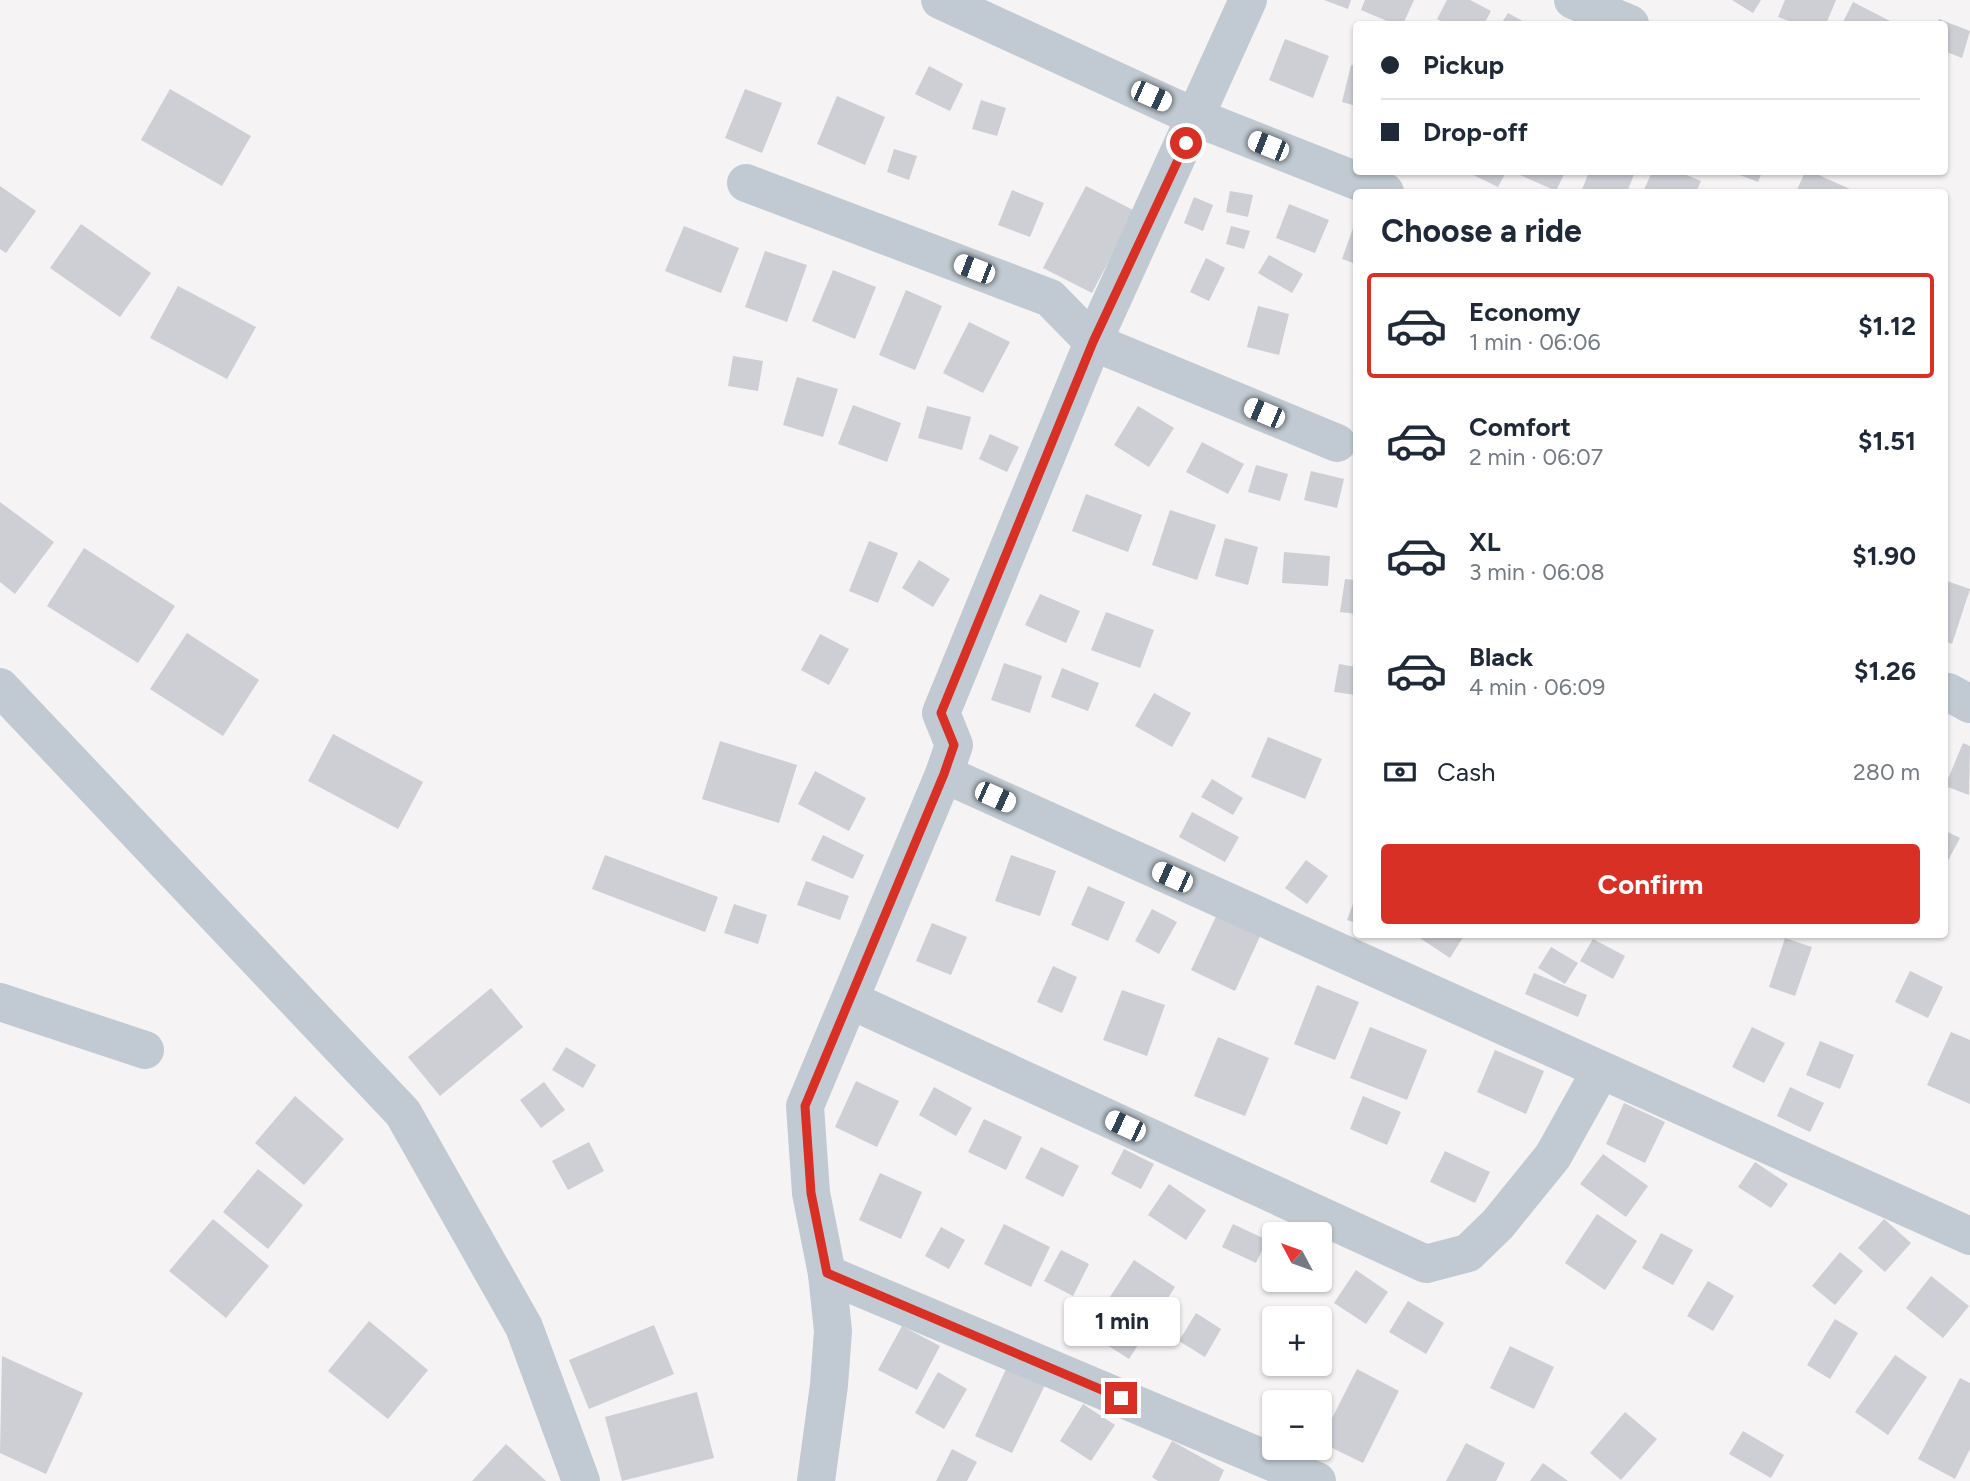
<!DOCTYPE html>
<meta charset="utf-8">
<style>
:root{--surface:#fff;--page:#f6f6f7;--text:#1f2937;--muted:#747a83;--line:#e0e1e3;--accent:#d93025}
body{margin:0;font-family:Figtree,sans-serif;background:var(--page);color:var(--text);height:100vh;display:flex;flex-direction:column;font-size:26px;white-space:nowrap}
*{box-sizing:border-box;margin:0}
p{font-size:23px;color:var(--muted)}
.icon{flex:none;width:38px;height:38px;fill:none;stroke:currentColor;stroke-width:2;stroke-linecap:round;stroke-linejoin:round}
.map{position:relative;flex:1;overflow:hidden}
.drawer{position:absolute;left:1353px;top:189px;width:595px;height:749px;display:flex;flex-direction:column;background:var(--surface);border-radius:7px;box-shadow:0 2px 5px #0004}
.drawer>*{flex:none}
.hud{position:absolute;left:1353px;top:21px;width:595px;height:154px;border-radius:7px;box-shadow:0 2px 5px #0004;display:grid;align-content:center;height:154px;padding:0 28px;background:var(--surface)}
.needle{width:46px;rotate:311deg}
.controls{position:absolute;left:1262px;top:1222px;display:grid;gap:14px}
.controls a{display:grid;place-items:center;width:70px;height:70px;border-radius:7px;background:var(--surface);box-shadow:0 2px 5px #0004;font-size:35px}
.end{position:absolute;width:32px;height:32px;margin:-16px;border:9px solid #d93025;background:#fff;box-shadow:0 0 0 4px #fff}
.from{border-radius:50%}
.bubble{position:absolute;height:49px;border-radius:7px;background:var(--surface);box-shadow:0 2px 5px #0004;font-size:23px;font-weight:700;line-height:49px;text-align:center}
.car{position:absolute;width:21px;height:42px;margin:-21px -10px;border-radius:9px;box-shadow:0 0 5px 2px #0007;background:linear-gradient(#fff 24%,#345 0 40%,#fff 0 76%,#345 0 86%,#fff 0)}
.hud b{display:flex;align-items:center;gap:24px;height:66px;font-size:26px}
.hud b+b{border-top:2px solid var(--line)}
.hud i{width:18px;height:18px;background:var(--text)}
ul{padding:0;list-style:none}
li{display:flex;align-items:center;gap:21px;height:105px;margin:0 14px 10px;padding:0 14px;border:4px solid transparent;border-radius:7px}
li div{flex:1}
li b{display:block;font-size:26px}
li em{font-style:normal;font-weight:700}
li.selected{border-color:var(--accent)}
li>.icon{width:63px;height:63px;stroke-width:1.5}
h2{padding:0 28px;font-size:32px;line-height:84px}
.pay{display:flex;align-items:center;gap:18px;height:77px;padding:0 28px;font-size:26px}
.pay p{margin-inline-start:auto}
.primary-button{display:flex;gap:14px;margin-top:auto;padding:14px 28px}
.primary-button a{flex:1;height:80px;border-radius:7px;background:var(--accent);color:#fff;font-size:28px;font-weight:700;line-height:80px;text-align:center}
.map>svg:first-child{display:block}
</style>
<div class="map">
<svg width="1970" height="1481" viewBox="0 0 1970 1481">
<rect width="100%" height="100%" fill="#f5f3f3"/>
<g fill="#cdcfd5">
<path d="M1324 0H1351L1348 9Z"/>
<path d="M1365 0H1414L1403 24H1394L1361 10Z"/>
<path d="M1447 0H1470L1491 11 1484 24H1447L1437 19Z"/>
<path d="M1732 0H1761L1753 13Z"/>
<path d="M1785 0H1836L1826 24H1797L1778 17Z"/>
<path d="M1853 2 1890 21 1889 24H1842Z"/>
<path d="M1508 13 1528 24H1501Z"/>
<path d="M1939 19 1970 31 1962 58 1944 51V24H1937Z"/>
<path d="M1285 39 1329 56 1313 98 1269 80Z"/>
<path d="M1351 65 1356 66V106L1342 102Z"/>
<path d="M929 66 963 84 950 111 915 94Z"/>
<path d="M170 89 251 136 222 186 141 140Z"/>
<path d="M745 89 782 103 762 153 725 138Z"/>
<path d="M837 96 885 117 865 165 817 144Z"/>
<path d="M981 100 1006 108 997 136 972 129Z"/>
<path d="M894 149 917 156 909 180 887 172Z"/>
<path d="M1467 172H1506L1498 187Z"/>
<path d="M1520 172H1565L1556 191 1518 174Z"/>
<path d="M1589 172H1635L1627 192H1581Z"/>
<path d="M1652 172H1679L1701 181 1696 192H1643Z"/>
<path d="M1732 172H1762L1758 182Z"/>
<path d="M1805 172H1812L1852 190 1796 192Z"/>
<path d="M0 186 36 211 6 253 0 249Z"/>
<path d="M1086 186 1135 211 1092 293 1043 268Z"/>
<path d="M1012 190 1044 203 1030 237 998 225Z"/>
<path d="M1230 191 1253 195 1248 217 1226 212Z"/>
<path d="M1194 197 1213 205 1203 231 1184 223Z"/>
<path d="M1289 204 1329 220 1315 253 1276 238Z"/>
<path d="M81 224 151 273 120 317 50 268Z"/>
<path d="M684 226 739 248 721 293 665 271Z"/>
<path d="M1231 226 1250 231 1244 249 1226 244Z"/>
<path d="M1353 228 1356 229V264L1342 259Z"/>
<path d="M765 251 807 265 787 322 745 307Z"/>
<path d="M1269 255 1303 274 1292 293 1258 273Z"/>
<path d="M1206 258 1225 268 1209 301 1190 292Z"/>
<path d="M833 270 876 287 855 339 812 321Z"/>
<path d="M178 286 256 327 227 379 150 338Z"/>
<path d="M906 290 942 306 915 370 879 355Z"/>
<path d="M1258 306 1289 314 1279 355 1247 347Z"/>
<path d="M969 322 1010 342 983 393 943 373Z"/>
<path d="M733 356 763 361 758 391 728 386Z"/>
<path d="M797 377 838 389 823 437 783 425Z"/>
<path d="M853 405 901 423 887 462 838 444Z"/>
<path d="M927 406 971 417 962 450 918 438Z"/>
<path d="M1138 406 1174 428 1149 467 1114 445Z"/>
<path d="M990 434 1019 447 1007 472 979 459Z"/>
<path d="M1202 442 1244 464 1228 494 1186 472Z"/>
<path d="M1256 465 1288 474 1280 501 1248 492Z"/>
<path d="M1311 471 1344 479 1337 508 1304 500Z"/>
<path d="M1086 494 1142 515 1128 552 1072 531Z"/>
<path d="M0 502 54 542 15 594 0 582Z"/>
<path d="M1170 510 1216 525 1197 580 1152 565Z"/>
<path d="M1225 538 1258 547 1248 585 1215 576Z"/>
<path d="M869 541 898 553 878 603 849 591Z"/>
<path d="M84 548 175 606 138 663 47 606Z"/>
<path d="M1284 552 1330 556 1328 586 1282 583Z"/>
<path d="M919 560 950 579 933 607 902 588Z"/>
<path d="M1345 579 1356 580V614L1340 612Z"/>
<path d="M1944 580 1970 589 1952 644 1944 641Z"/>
<path d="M1040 594 1080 611 1066 643 1025 625Z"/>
<path d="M1106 612 1154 630 1140 668 1091 650Z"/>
<path d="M187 633 259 680 223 736 150 689Z"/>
<path d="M820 634 849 649 829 685 801 670Z"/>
<path d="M1004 663 1042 676 1030 713 991 700Z"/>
<path d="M1339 664 1356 667V695L1334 692Z"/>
<path d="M1062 668 1099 683 1088 711 1051 697Z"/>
<path d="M1154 693 1191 713 1172 747 1135 726Z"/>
<path d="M333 734 423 782 398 829 308 781Z"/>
<path d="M1268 737 1322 759 1305 799 1251 777Z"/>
<path d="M720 741 797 765 779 823 702 799Z"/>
<path d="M1963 743 1970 746 1969 795 1945 786Z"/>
<path d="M815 771 866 798 849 831 798 804Z"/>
<path d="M1212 779 1243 798 1233 815 1201 797Z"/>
<path d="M1192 812 1239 837 1225 862 1179 837Z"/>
<path d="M1944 830 1960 838 1944 868Z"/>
<path d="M823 835 864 855 853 879 811 860Z"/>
<path d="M605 855 718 897 705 932 592 889Z"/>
<path d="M1011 855 1056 871 1040 916 995 901Z"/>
<path d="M1306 860 1328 876 1307 904 1285 888Z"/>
<path d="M806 881 849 896 840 920 797 905Z"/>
<path d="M1088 886 1125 902 1108 941 1071 925Z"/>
<path d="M1356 896V923L1347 920Z"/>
<path d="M734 904 767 915 758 944 724 933Z"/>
<path d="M1152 909 1177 922 1159 954 1135 941Z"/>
<path d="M1218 912 1262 932 1235 991 1191 970Z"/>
<path d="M932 923 967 937 951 975 916 961Z"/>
<path d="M1414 934H1465L1450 958Z"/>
<path d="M1785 938 1812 947 1795 996 1769 987Z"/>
<path d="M1593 939 1625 956 1613 979 1580 961Z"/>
<path d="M1551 947 1578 963 1565 984 1538 968Z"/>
<path d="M1053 966 1077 977 1062 1013 1037 1002Z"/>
<path d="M1910 971 1943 987 1928 1018 1895 1002Z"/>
<path d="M1534 973 1587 995 1578 1017 1525 994Z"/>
<path d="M1317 985 1359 1002 1335 1060 1294 1044Z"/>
<path d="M491 988 523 1027 440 1096 408 1057Z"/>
<path d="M1122 990 1165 1005 1147 1056 1103 1040Z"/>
<path d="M1370 1027 1427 1050 1407 1100 1350 1078Z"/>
<path d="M1752 1027 1785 1043 1764 1083 1732 1067Z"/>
<path d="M1951 1032 1970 1040V1104L1927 1085Z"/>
<path d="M1218 1037 1269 1058 1245 1116 1194 1096Z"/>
<path d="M1820 1041 1854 1055 1840 1089 1806 1075Z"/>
<path d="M566 1047 596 1065 583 1088 552 1070Z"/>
<path d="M1495 1050 1544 1071 1526 1114 1477 1092Z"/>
<path d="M856 1081 899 1101 877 1147 835 1127Z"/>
<path d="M544 1082 565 1110 541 1128 520 1100Z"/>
<path d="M934 1087 972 1108 956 1136 919 1115Z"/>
<path d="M1790 1087 1824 1103 1810 1132 1777 1116Z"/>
<path d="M295 1096 344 1139 304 1185 255 1143Z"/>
<path d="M1363 1096 1401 1112 1387 1145 1350 1129Z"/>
<path d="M1624 1103 1665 1122 1645 1163 1606 1144Z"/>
<path d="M984 1119 1022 1137 1006 1170 968 1152Z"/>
<path d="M589 1142 604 1171 568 1190 552 1161Z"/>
<path d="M1041 1147 1079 1166 1063 1197 1025 1178Z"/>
<path d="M1124 1149 1154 1164 1141 1189 1111 1174Z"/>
<path d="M1445 1151 1490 1172 1475 1203 1430 1182Z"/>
<path d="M1603 1154 1648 1186 1626 1217 1580 1184Z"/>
<path d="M1755 1162 1788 1184 1771 1208 1738 1187Z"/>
<path d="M258 1169 303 1205 268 1249 223 1212Z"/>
<path d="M880 1173 922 1192 901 1239 859 1220Z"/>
<path d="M1169 1184 1206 1210 1186 1240 1148 1215Z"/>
<path d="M1597 1214 1637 1241 1605 1290 1565 1263Z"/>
<path d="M1296 1218 1314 1234H1282Z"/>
<path d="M213 1219 269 1266 226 1318 169 1271Z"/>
<path d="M1884 1219 1911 1243 1885 1272 1858 1248Z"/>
<path d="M1004 1224 1050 1247 1031 1287 984 1264Z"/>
<path d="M1233 1224 1267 1240 1256 1263 1222 1247Z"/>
<path d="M941 1227 965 1240 949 1269 925 1256Z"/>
<path d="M1661 1233 1693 1250 1673 1285 1642 1268Z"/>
<path d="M1061 1250 1089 1264 1073 1296 1044 1281Z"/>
<path d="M1840 1252 1863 1271 1835 1305 1812 1286Z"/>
<path d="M1134 1260 1175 1287 1129 1359 1087 1332Z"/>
<path d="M1356 1270 1388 1292 1366 1324 1334 1303Z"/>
<path d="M1931 1276 1969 1306 1943 1338 1906 1308Z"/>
<path d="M1708 1281 1734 1296 1713 1331 1687 1316Z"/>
<path d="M1408 1301 1444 1323 1426 1354 1389 1332Z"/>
<path d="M1196 1313 1221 1329 1205 1357 1179 1341Z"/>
<path d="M1835 1319 1858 1333 1830 1379 1807 1365Z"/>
<path d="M369 1321 428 1370 388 1419 328 1371Z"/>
<path d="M654 1325 674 1374 589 1409 569 1360Z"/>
<path d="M902 1326 940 1346 917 1390 878 1370Z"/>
<path d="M1510 1346 1554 1367 1534 1409 1490 1388Z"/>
<path d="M1895 1355 1927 1377 1888 1435 1855 1412Z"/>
<path d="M2 1356 83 1393 46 1474 0 1453Z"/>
<path d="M1007 1367 1045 1385 1012 1453 975 1436Z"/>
<path d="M1357 1369 1399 1391 1363 1463 1320 1442Z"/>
<path d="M938 1372 967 1389 944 1429 915 1413Z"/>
<path d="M1960 1378 1970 1383V1449L1955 1479 1918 1459Z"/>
<path d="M697 1392 714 1458 622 1481 605 1417Z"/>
<path d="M1083 1404 1115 1425 1091 1461 1060 1441Z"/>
<path d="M1625 1412 1657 1439 1621 1480 1590 1453Z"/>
<path d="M1743 1431 1784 1455 1771 1478 1729 1454Z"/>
<path d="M1172 1441 1224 1470 1219 1481H1158L1152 1477Z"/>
<path d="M1466 1443 1505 1463 1496 1481H1446Z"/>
<path d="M506 1444 546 1481H472Z"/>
<path d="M952 1449 977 1462 967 1481H936Z"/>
<path d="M1543 1463 1568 1481H1530Z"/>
</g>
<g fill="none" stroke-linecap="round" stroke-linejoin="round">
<g stroke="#c1cad2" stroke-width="38">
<path d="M940 0 1197 118 1385 192"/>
<path d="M1573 0 1630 24"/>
<path d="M746 183 1050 298 1093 342 1337 443"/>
<path d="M0 687 403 1113 524 1327 581 1481"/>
<path d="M1948 692 1970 704"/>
<path d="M944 774 1970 1236"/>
<path d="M850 1000 1426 1264 1468 1253 1498 1224 1553 1156 1601 1070"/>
<path d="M0 1002 145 1050"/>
<path d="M827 1274 1317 1481"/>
<path d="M816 1481 829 1385 833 1331 827 1274 811 1193 805 1106 944 774 954 745 941 713 1093 342 1248 0"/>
</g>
</g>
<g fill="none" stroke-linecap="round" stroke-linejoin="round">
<path stroke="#d93025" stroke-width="9" d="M1121 1398 827 1273 811 1193 805 1106 944 774 954 745 941 713 1093 342 1186 143"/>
</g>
</svg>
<div class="controls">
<a><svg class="needle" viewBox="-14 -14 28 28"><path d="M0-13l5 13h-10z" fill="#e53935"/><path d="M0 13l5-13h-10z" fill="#747a83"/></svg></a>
<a>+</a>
<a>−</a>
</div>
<i class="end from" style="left:1186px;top:143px"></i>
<i class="end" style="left:1121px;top:1398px"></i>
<div class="bubble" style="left:1064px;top:1297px;width:116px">1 min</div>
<i class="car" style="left:1151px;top:96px;rotate:114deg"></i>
<i class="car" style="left:1268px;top:146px;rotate:292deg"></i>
<i class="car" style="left:974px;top:269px;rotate:291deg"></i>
<i class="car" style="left:1264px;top:413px;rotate:293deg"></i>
<i class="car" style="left:995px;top:797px;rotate:114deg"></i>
<i class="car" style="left:1172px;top:877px;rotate:294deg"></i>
<i class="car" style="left:1125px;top:1126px;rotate:295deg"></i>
<div class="hud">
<b><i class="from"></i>Pickup</b>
<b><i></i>Drop-off</b>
</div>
<section class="drawer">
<h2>Choose a ride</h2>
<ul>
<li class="selected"><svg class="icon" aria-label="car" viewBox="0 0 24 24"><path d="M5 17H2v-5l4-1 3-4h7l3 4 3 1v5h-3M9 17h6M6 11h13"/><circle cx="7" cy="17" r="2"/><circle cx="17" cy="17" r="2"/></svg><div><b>Economy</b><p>1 min · 06:06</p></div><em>$1.12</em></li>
<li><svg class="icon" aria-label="car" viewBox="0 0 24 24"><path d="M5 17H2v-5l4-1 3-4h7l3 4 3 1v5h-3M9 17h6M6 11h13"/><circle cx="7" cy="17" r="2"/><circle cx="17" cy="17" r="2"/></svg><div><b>Comfort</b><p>2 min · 06:07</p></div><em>$1.51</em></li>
<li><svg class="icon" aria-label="car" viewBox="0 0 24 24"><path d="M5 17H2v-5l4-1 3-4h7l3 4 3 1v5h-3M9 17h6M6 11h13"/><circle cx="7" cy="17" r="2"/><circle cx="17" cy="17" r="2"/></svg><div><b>XL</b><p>3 min · 06:08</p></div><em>$1.90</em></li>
<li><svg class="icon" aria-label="car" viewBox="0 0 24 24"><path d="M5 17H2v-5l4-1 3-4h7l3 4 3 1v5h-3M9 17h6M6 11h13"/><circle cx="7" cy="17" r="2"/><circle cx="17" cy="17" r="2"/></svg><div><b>Black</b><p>4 min · 06:09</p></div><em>$1.26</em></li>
</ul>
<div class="pay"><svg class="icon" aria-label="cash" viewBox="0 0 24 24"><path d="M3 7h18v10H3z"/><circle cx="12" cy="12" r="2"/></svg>Cash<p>280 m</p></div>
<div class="primary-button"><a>Confirm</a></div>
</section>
</div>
